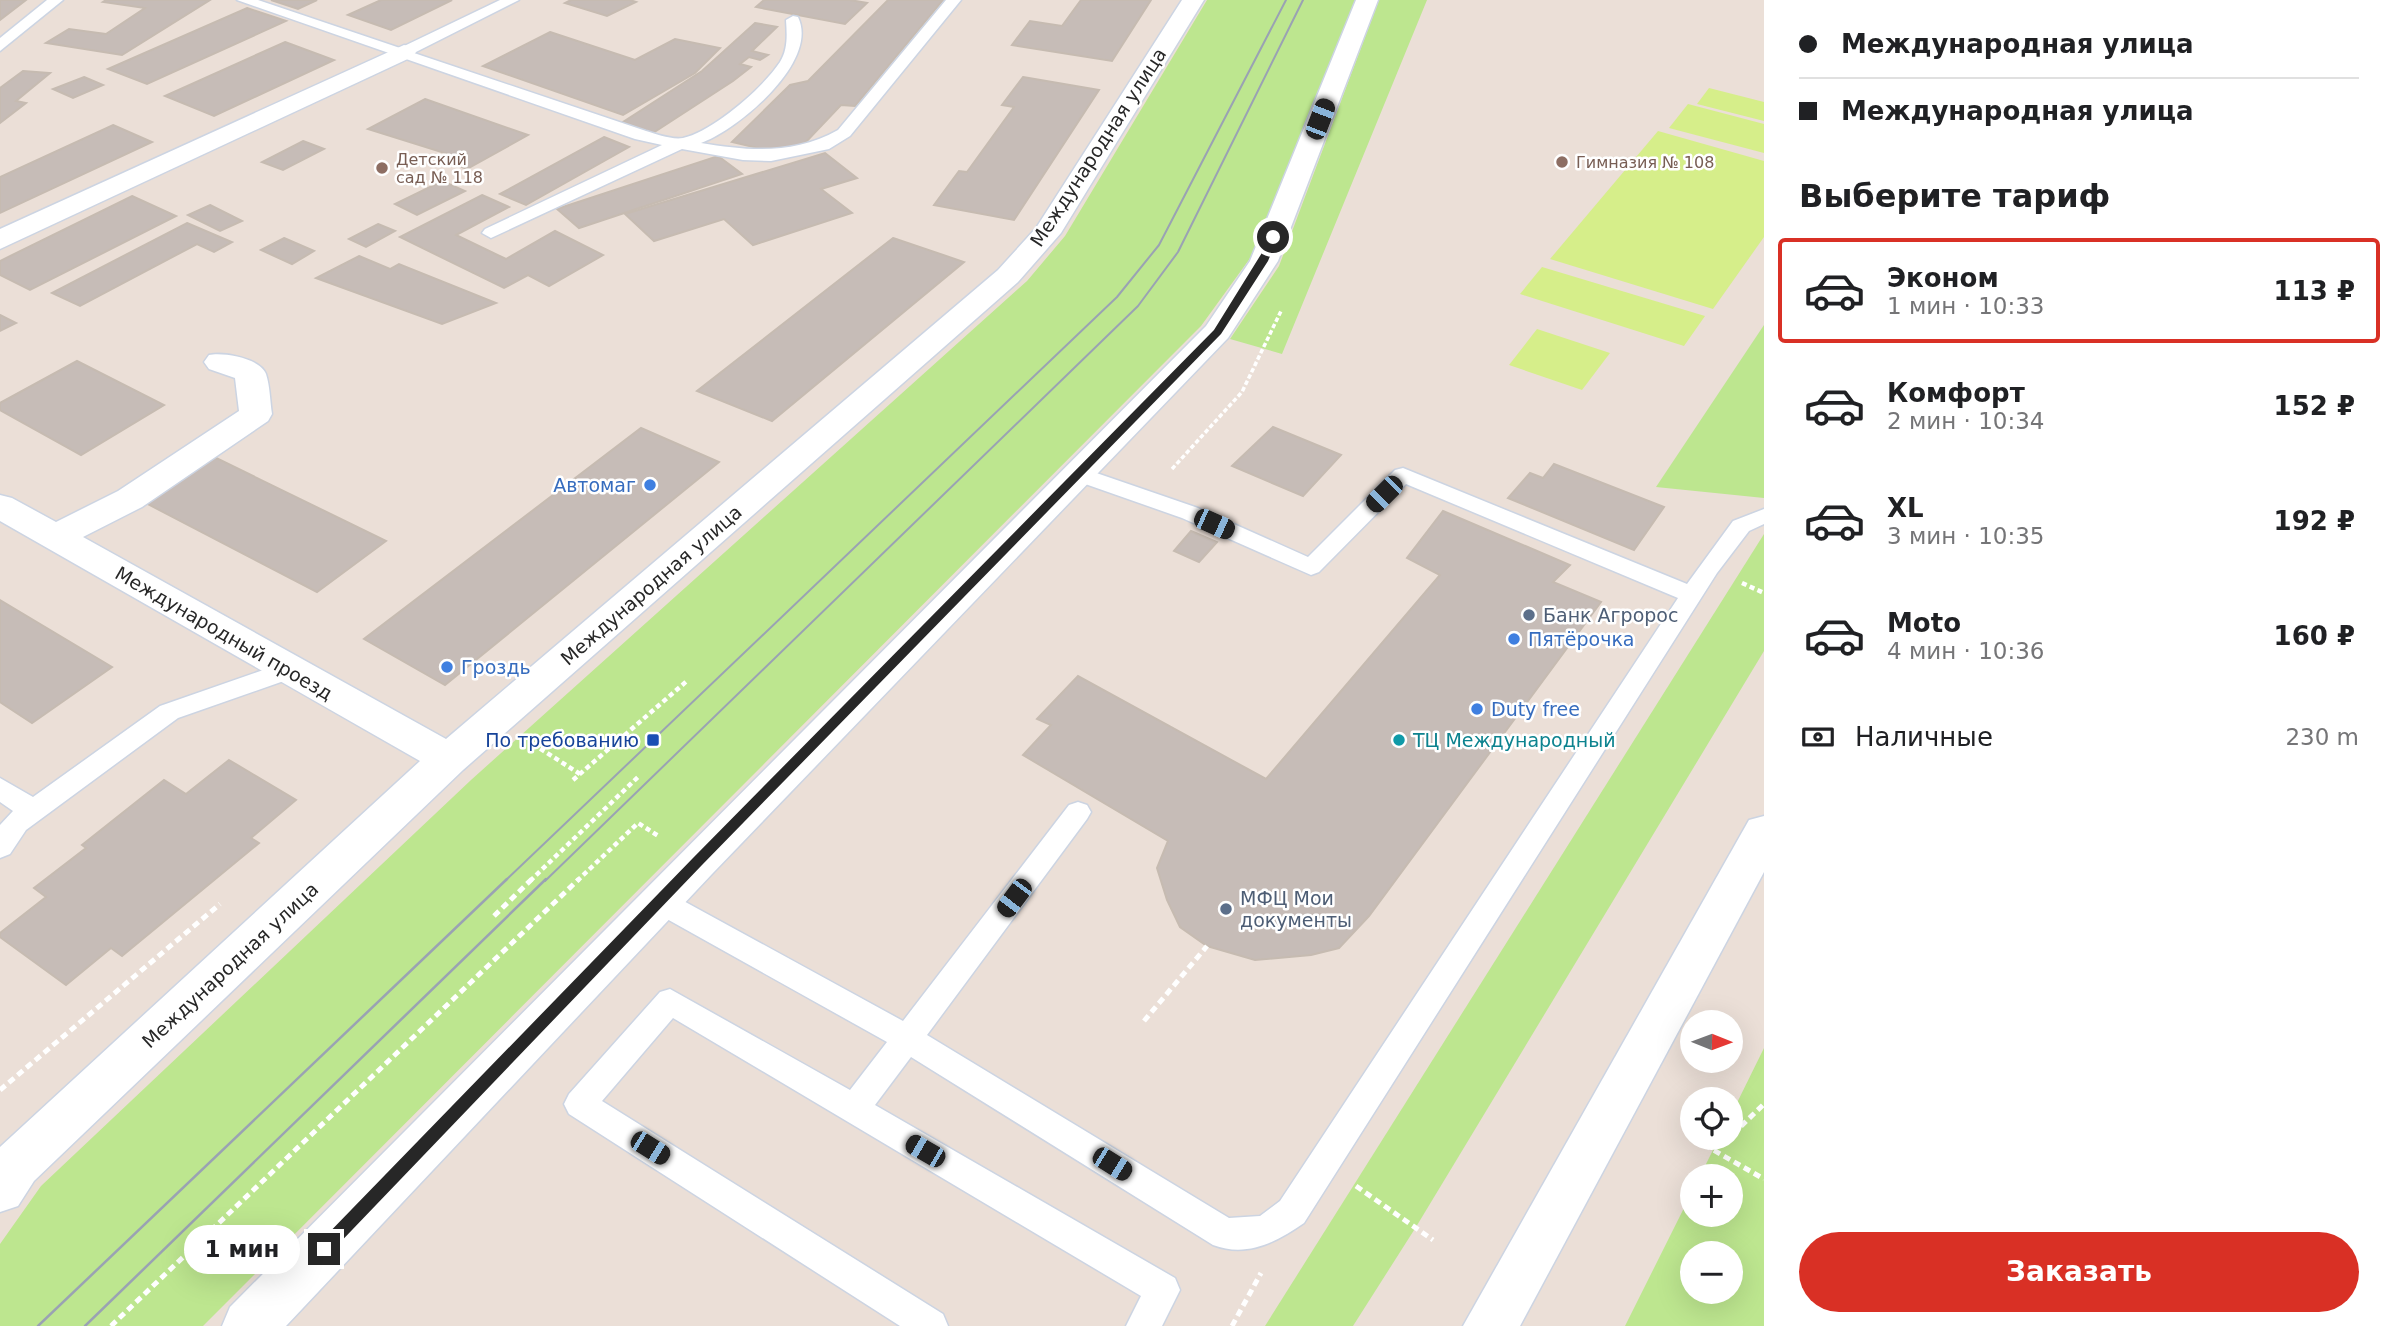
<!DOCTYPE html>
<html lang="ru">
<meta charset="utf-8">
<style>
:root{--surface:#fff;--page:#f2f2f2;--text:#202124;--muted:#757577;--line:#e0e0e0;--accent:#d93025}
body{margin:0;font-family:"DejaVu Sans",sans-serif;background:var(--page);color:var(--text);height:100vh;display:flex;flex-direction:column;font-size:26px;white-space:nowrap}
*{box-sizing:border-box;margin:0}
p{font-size:23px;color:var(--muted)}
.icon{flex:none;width:38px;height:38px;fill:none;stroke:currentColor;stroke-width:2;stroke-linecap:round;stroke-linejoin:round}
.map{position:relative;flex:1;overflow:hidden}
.sheet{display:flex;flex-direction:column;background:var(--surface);width:630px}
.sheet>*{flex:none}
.hud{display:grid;align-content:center;height:154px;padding:0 35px;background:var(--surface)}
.needle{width:46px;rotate:91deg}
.buttons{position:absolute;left:1680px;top:1010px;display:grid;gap:14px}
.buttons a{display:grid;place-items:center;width:63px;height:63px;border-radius:50%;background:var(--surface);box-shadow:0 7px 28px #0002;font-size:35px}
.end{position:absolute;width:32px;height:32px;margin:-16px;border:9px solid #272727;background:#fff;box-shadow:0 0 0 4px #fff}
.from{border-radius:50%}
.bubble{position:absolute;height:49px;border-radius:24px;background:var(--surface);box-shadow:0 7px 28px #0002;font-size:23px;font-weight:800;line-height:49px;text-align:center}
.car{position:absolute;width:21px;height:42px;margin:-21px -10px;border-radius:9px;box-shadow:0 0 5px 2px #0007;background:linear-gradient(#222 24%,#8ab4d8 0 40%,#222 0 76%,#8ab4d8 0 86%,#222 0)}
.hud b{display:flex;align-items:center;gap:24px;height:66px;font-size:26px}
.hud b+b{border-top:2px solid var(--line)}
.hud i{width:18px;height:18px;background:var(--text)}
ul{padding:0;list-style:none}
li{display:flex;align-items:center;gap:21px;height:105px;margin:0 14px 10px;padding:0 21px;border:4px solid transparent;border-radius:7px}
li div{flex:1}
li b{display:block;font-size:26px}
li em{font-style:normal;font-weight:800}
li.active{border-color:var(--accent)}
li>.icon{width:63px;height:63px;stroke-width:1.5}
h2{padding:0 35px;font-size:32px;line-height:84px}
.pay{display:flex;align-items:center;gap:18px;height:77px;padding:0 35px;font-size:26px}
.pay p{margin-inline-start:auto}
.cta{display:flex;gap:14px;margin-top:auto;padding:14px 35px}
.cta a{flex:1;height:80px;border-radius:42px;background:var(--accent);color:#fff;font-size:28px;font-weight:800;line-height:80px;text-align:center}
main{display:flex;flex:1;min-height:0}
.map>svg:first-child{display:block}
</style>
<main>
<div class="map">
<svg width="1764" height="1326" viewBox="0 0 1764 1326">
<rect width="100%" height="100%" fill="#ebdfd7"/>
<g fill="#bde68f" fill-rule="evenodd">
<path d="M1207 0H1356L1251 257 1201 326 203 1326H0V1244L41 1186 471 780 1027 281 1065 236Z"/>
<path d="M1379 0H1427L1282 354 1230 339 1279 266Z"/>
<path d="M1764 325V498L1656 487Z"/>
<path d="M1764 534V651L1416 1227 1353 1326H1265Z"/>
<path d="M1764 1048V1326H1625L1692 1192V1214H1731V1176H1700L1719 1138H1731V1115ZM1731 1253V1292H1692V1253Z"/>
</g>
<g fill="#d6ee8a">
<path d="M1709 88 1764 102V121L1697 104Z"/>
<path d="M1688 104 1764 124V153L1669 128Z"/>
<path d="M1658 131 1764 161V237L1713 309 1550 259Z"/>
<path d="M1542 267 1705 316 1684 346 1520 294Z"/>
<path d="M1537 329 1610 353 1582 390 1509 365Z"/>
</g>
<g fill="#c6bcb7" stroke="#c6bbb1" stroke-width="2">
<path d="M0 0H26L0 20Z"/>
<path d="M106 0H210L122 55 46 43 69 29 106 34 145 8 103 2Z"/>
<path d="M271 0H317L298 9Z"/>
<path d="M381 0H452L391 30 348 15Z"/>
<path d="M571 0H630L636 2 607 16 565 3Z"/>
<path d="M764 0H850L867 3 845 24 756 7Z"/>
<path d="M888 0H943L855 106 841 105 803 145 771 151 732 142 790 85 808 81Z"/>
<path d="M1081 0H1151L1112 61 1012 45 1030 21 1062 26Z"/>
<path d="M247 8 286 21 147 84 108 69Z"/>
<path d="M755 23 777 27 752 51 768 55 760 60 749 57 740 64 751 67 733 81 653 133 623 122 702 71Z"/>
<path d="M550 32 635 60 675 39 720 48 695 73 623 115 483 66Z"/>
<path d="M285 42 334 60 214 116 165 96Z"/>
<path d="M23 71 50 73 16 101 26 103 0 123V88Z"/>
<path d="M84 77 103 85 73 98 53 89Z"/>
<path d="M1023 77 1099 90 1014 220 934 205 959 171 967 172 1014 107 1002 105Z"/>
<path d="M425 99 528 135 467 169 440 159 448 154 368 129Z"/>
<path d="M113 125 152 142 0 213V177Z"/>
<path d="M604 137 629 147 526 205 500 194Z"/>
<path d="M303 141 324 149 283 170 262 162Z"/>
<path d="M825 153 857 178 821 189 852 213 753 245 724 219 654 241 625 214Z"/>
<path d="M718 156 742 174 579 228 557 209Z"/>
<path d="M442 181 465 191 417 215 395 204Z"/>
<path d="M482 195 509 207 456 235 506 259 555 231 603 255 549 286 528 275 504 288 400 237Z"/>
<path d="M132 196 176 216 30 290 0 275V261Z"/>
<path d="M210 205 242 221 220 231 188 215Z"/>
<path d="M187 223 232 242 214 252 197 244 80 306 52 293Z"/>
<path d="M378 224 395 231 366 247 349 239Z"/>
<path d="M284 238 314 251 292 264 261 250Z"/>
<path d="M893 238 964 262 772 421 697 391Z"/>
<path d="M359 256 390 269 399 264 496 303 442 324 316 278Z"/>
<path d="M0 315 16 323 0 331Z"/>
<path d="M77 361 164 405 81 455 0 410V403Z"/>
<path d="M1273 427 1341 455 1303 496 1232 466Z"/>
<path d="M641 428 719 462 445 685 364 639Z"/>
<path d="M210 455 386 541 317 592 140 500Z"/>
<path d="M1554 464 1664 507 1634 550 1508 498 1530 473 1543 478Z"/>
<path d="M1443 511 1570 565 1553 582 1601 602 1369 916 1339 948 1311 955 1255 960 1207 946 1180 927 1167 900 1157 868 1168 841 1023 755 1051 725 1037 719 1078 676 1266 779 1440 575 1407 558Z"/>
<path d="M1191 531 1217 542 1199 562 1174 551Z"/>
<path d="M0 600 112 667 32 723 0 702Z"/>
<path d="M229 760 296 800 251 838 259 843 122 956 111 948 66 985 0 937V933L46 897 34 888 86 848 82 845 164 780 186 794Z"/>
</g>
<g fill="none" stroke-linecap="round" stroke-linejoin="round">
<g stroke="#ccd4e2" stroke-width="3">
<g id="lane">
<path d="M47 0H63L0 51V38Z"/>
<path d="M237 0H258L400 48 500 0H519L414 53 646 131C656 134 672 140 683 138 713 131 762 89 780 62 788 49 787 35 786 20L793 16 798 17C820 62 737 130 701 143 750 151 793 155 838 130L946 0H961L850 136 829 149 771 161 743 160 682 149 491 238 482 233 485 229 662 145 635 139Z"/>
<path d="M1079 467 1198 508 1308 557 1395 470 1403 468 1687 584 1733 521 1764 509V524L1749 531 1717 573 1304 1223C1277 1242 1247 1258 1213 1245L911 1057 875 1105 1175 1278 1180 1290 1162 1326H1126L1141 1296 673 1018 602 1101 943 1314 948 1326H900L569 1114 564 1104 569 1094 660 992 670 989 850 1090 887 1042 649 909 645 901 649 893 659 890 669 893 903 1021 1069 805 1078 802 1087 805 1091 812 1087 819 927 1035 1229 1218 1260 1216 1280 1201 1678 598 1406 484 1319 572 1311 575 1182 518 1071 479 1068 474 1071 469Z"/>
<path d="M289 661 298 664 301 670 298 676 178 718 26 830 10 854 0 858V825L13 811 0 802V778L33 797 160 706Z"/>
</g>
</g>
<g stroke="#ccd4e2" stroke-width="3">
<g id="street">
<path d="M1182 0H1204L1061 233 1018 282 463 770 34 1181 18 1206 0 1212V1147L420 761 0 521V495L12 498 56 522 118 491 239 411 235 378 209 369 204 362 209 355C223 352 260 358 266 374 270 386 270 401 272 414L268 421 142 507 83 537 446 739 998 270 1036 228Z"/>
<path d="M404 45 412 47 416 52 412 57 0 249V229Z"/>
</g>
</g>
<g stroke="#ccd4e2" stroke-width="3">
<g id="secondary">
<path d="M1356 0H1378L1278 261 1228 338 712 874 286 1326H222L230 1307 1206 326 1250 261Z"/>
<path d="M1764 816V872L1520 1326H1463L1749 820Z"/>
</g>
</g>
<path stroke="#fff" stroke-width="3.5" stroke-dasharray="4.5 2.5" stroke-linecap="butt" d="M1172 469 1242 392 1281 311"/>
<g stroke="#fff" stroke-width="4.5" stroke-dasharray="5 3.5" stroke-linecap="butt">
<path d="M1742 583 1764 593"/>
<path d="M533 744 580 774"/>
<path d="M573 780 688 680"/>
<path d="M530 881 639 776"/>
<path d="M577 881 638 823 660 837"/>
</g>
<g stroke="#fff" stroke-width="5" stroke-dasharray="7 4.5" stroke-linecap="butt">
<path d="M494 916 532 879"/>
<path d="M1144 1021 1207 946"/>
<path d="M0 1090 220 904"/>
<path d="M1731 1131 1738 1129 1764 1104"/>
<path d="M1694 1139 1764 1179"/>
<path d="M1356 1186 1433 1240"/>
<path d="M111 1326 579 879"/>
<path d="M1232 1326 1261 1273"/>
</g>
<use href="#lane" fill="#fff" fill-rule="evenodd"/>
<use href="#street" fill="#fff" fill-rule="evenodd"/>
<use href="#secondary" fill="#fff" fill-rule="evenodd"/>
<g stroke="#9aa2b3" stroke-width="2">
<path d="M505 881 1117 297 1159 245 1286 0"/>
<path d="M545 881 1138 306 1178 252 1303 0"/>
</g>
<g stroke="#9aa2b3" stroke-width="2.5">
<path d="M38 1326 507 879"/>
<path d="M85 1326 546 879"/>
</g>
</g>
<path fill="#272727" d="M1273 235 1278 237 1268 261 1221 334 702 865 329 1254H318V1244L693 858 1214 330Z"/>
<g fill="#8d6e63" stroke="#fff" stroke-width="2.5">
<circle cx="1562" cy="162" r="7"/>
<circle cx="382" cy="168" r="7"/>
</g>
<g fill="#3f7fe0" stroke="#fff" stroke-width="2.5">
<circle cx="650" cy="485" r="7"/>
<circle cx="1514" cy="639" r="7"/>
<circle cx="447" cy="667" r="7"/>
<circle cx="1477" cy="709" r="7"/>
</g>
<g fill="#5c6f8a" stroke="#fff" stroke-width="2.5">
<circle cx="1529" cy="615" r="7"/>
<circle cx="1226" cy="909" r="7"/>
</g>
<rect fill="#1a4fb4" stroke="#fff" stroke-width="2.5" x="646" y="733" width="14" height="14" rx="3.5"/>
<circle fill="#0f9aa8" stroke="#fff" stroke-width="2.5" cx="1399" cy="740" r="7"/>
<g text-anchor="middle" stroke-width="5" stroke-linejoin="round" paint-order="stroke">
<g font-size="16" fill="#785e54" stroke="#fff" text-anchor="start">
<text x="396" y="165">Детский<tspan x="396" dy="18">сад № 118</tspan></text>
<text x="1576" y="168">Гимназия № 108</text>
</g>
<g font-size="19" fill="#272727" stroke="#fff">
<text transform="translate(1098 147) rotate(-57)" y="7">Международная улица</text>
<text transform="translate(651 585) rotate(-41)" y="7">Международная улица</text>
<text transform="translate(224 633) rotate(30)" y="7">Международный проезд</text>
<text transform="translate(230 965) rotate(-43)" y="7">Международная улица</text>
</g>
<g font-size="19" fill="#366cbe" stroke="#fff" text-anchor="start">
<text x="636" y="492" text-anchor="end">Автомаг</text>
<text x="1528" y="646">Пятёрочка</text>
<text x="461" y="674">Гроздь</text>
<text x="1491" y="716">Duty free</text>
</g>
<g font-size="19" fill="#4e5e75" stroke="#fff" text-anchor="start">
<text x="1543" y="622">Банк Агророс</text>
<text x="1240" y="905">МФЦ Мои<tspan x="1240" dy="22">документы</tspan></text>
</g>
<g font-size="19" fill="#164399" stroke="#fff" text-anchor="end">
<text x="639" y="747">По требованию</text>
</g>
<g font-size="19" fill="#0d838f" stroke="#fff" text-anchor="start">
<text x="1413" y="747">ТЦ Международный</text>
</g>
</g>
</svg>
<div class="buttons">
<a><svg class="needle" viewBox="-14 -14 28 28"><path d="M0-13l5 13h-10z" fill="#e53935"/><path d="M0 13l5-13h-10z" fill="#757577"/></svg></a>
<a><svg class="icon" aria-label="locate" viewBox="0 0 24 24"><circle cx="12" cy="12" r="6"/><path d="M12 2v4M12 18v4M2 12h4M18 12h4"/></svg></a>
<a>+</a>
<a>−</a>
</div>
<i class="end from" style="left:1273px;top:237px"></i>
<i class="end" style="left:324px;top:1249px"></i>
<div class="bubble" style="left:184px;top:1225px;width:116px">1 мин</div>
<i class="car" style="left:1320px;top:119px;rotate:21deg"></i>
<i class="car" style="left:1384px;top:494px;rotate:225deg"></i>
<i class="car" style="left:1214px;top:524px;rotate:114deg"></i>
<i class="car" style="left:1014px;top:898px;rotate:217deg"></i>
<i class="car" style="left:650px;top:1148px;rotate:122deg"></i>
<i class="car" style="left:925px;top:1151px;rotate:300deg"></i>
<i class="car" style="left:1112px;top:1164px;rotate:122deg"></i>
</div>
<section class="sheet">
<div class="hud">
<b><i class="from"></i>Международная улица</b>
<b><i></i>Международная улица</b>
</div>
<h2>Выберите тариф</h2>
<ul>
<li class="active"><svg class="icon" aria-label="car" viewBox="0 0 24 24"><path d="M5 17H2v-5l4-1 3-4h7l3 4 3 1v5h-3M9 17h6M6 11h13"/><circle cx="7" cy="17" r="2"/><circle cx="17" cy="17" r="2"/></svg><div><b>Эконом</b><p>1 мин · 10:33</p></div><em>113 ₽</em></li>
<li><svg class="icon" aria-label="car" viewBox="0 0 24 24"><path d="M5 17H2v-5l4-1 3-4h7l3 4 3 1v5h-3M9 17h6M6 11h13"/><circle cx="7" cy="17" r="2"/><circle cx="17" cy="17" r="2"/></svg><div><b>Комфорт</b><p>2 мин · 10:34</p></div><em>152 ₽</em></li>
<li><svg class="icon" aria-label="car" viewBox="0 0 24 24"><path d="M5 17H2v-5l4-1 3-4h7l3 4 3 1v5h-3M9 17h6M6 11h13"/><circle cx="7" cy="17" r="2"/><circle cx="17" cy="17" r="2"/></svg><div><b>XL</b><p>3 мин · 10:35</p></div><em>192 ₽</em></li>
<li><svg class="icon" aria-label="car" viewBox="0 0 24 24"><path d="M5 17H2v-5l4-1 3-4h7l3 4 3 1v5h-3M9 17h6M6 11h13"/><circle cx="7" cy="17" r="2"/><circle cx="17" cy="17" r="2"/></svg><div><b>Moto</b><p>4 мин · 10:36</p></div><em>160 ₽</em></li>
</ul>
<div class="pay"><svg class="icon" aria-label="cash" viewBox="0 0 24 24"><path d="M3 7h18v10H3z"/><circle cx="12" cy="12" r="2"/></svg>Наличные<p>230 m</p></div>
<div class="cta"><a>Заказать</a></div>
</section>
</main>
